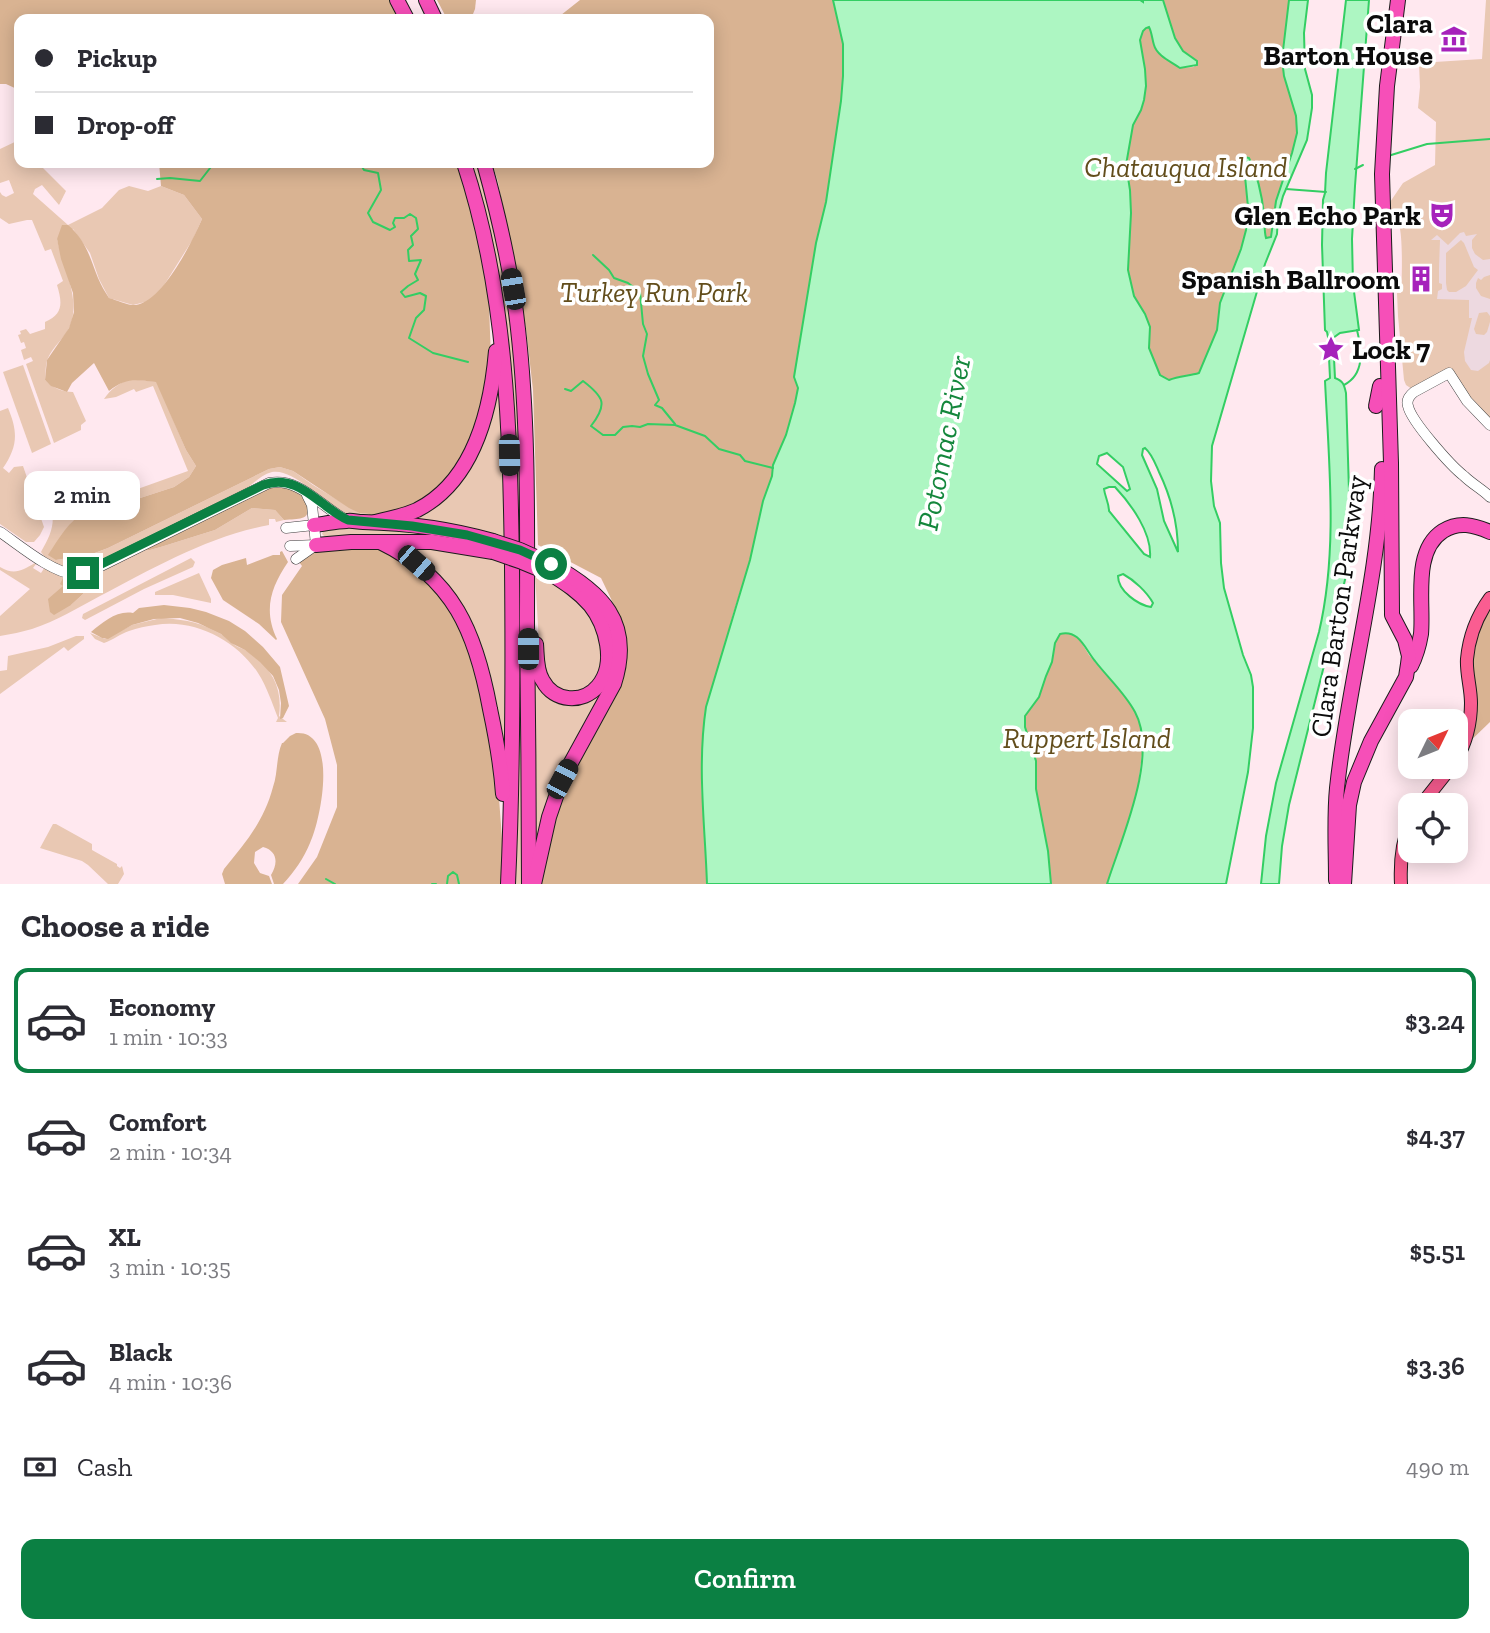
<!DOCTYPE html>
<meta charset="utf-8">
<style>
:root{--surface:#fff;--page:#f7f7f7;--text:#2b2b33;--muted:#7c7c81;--line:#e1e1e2;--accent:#0b8043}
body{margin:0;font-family:"Zilla Slab",serif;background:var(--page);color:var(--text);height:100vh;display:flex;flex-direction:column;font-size:26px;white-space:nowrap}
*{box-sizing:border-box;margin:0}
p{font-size:23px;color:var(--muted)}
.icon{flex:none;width:38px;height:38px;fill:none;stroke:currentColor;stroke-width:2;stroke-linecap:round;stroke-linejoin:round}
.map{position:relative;height:884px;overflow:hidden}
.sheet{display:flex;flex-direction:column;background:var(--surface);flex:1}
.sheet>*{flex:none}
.top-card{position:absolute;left:14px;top:14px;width:700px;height:154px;border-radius:14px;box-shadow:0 4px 18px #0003;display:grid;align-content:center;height:154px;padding:0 21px;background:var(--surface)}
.needle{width:46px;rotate:47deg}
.buttons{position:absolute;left:1398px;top:709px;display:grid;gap:14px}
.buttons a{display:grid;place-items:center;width:70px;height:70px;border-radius:14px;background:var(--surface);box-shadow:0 4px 18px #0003;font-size:35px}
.end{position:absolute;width:32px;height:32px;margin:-16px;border:9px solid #0b8043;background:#fff;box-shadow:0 0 0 4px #fff}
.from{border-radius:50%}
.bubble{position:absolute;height:49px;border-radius:14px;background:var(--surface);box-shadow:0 4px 18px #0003;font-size:23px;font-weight:600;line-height:49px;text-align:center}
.car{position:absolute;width:21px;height:42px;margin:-21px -10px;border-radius:9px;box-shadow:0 0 5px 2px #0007;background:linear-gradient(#222 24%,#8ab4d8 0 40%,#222 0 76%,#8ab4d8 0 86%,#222 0)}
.top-card b{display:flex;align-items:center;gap:24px;height:66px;font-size:26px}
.top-card b+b{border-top:2px solid var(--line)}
.top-card i{width:18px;height:18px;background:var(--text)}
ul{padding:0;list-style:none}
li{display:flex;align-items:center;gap:21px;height:105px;margin:0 14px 10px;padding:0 7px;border:4px solid transparent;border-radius:14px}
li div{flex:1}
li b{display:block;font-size:26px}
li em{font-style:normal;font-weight:600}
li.active{border-color:var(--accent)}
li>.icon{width:63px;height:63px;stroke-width:1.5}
h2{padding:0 21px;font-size:32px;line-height:84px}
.pay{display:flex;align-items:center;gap:18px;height:77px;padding:0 21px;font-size:26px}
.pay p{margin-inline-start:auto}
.button{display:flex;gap:14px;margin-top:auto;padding:14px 21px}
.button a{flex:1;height:80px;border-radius:14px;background:var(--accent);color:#fff;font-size:28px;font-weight:600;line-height:80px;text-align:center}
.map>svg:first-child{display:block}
</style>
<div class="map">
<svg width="1490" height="884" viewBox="0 0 1490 884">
<rect width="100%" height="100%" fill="#ffe8ef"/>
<g fill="#e9c8b3">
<path d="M1486 0H1490V421L1470 397 1452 369 1412 389 1406 385 1404 380 1398 316 1397 293H1401C1402 280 1403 236 1399 225 1397 218 1392 211 1388 205L1403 183 1435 165 1436 122 1418 108 1420 87 1419 63 1482 59Z"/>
<path d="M19 140 18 147 19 148V163H38L66 191 59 205 42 185 35 189 33 194 68 225 102 208 119 190 129 186 148 191 161 186 184 195 202 219 193 239 161 290 149 301 133 305 109 298 99 279 90 253 73 229 57 239C63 267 81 299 70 326 65 338 53 346 48 358 45 364 46 373 45 380 53 388 62 392 73 392L86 421 81 425V430L54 443 26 364 33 361 31 357 24 360 21 350 26 348 24 342 21 343 18 335 21 334 20 331 26 329 30 334 45 329V322C64 314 62 302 57 285L63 281 51 249 45 251 32 220H27L9 224 0 218V192L2 195 6 197 14 193 9 180 0 183V149Z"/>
<path d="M468 163H481L513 316 522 481 523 884H512V417Z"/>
<path d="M23 365 51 444 32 453 3 372Z"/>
<path d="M499 374 509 542 397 520Z"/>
<path d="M129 379 157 382 186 450 196 466 189 477 174 487 134 500 105 512 95 514 86 510C65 523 63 537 56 560L92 554 108 548 269 469 280 467 293 471 313 485 359 513 369 514V518C360 517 351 517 342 512 323 503 294 468 272 472 261 475 254 483 245 490L100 562 79 570 72 571 46 559 41 552 42 550C49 538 55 526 52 510L114 484 118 496 188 471 153 386 136 392 134 389 116 397 104 399C111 389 118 384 129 379Z"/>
<path d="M8 408C18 432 18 446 3 468L9 473 14 467 23 466 44 527 40 535 34 542H26L0 524V411Z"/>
<path d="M252 508 275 510 284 520 276 522 275 519H269V525C209 536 153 568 100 596 78 608 56 621 32 629 22 632 11 634 0 636V616L30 589 0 570V567C15 576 22 570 35 563L41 566 36 564 33 568 41 573 45 567 64 576 63 586 71 605 83 594 85 581 95 572 138 550H150L164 546 215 530Z"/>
<path d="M384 526 466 538 327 539 322 534 324 528Z"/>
<path d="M428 545 508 562V787L400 546Z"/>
<path d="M191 558 195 562 193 567 144 589 87 619 85 620 82 618 83 614Z"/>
<path d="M199 573 211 599V603L173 595H155V592Z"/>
<path d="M535 573C550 579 567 586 578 598 584 606 592 616 597 625 606 641 605 688 582 693 574 695 562 691 554 690L540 661Z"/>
<path d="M578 583 613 673 535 864 533 639 539 680 583 699 608 663Z"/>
<path d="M161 618C185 620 197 621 219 633 224 635 227 640 232 643 236 647 242 648 247 651 271 667 283 687 279 716L287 722H276L278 718C272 703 267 687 258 673 237 641 195 618 155 625 147 626 137 628 129 631 120 634 113 640 104 643L95 639 90 633 105 639 132 625Z"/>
<path d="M76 636H84V639L68 651 64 647 0 694V671L7 670 8 656 48 647Z"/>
<path d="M53 824H56L92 844V850L117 864V866L120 868 122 866 124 874 118 884H108L88 865 82 861 40 848Z"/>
</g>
<g fill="#d9b392">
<path d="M0 0H391L401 19H19V90L6 84H0Z"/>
<path d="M437 0H476L475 9 471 19H447Z"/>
<path d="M580 0H833L843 44V76L841 101 826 202 816 243 794 376 798 388 795 403 786 435 773 465 772 476 763 501 750 560 733 614 703 728 701 781 707 884H540L558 797 609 703 621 627 614 605 601 578 538 545 533 390 526 329 498 182 492 163H709V19H556Z"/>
<path d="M1163 0H1289L1282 59 1284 76 1296 116 1297 133 1292 153 1284 175 1271 237 1266 239 1261 194 1255 170 1245 157 1244 166 1248 207 1246 230 1241 249 1220 303 1217 330 1199 373C1189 376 1179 376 1169 380L1160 375 1149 348 1150 327 1145 314 1134 296 1128 270 1131 213 1130 190 1126 165 1133 125 1141 110 1144 100 1146 86 1145 69 1140 40 1143 31 1146 28 1149 27 1151 30 1154 46 1165 58 1180 68 1194 67 1197 61 1183 51 1175 38Z"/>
<path d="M159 163H460L485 269 489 305 491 359 481 423 450 477 411 510 369 518V514L359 513 349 508 293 471 280 467 269 469 108 548 92 554 56 560 48 555C59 538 69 521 86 510L95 514 105 512 134 500 174 487 189 477 196 466 186 450 156 382C135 380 127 377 109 391L94 363 72 383 67 392 51 386 45 380 47 360 69 328 74 312 73 293 61 259 57 239 62 225H68C86 240 90 258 98 278 101 285 105 292 109 298 117 300 128 306 136 305 163 301 192 242 202 219L184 195 161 186Z"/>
<path d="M275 485H289L306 497C312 521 304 518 284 520L275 510 252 508 215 530 164 546 150 550H138Z"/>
<path d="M380 546 396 553 447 600 474 655 498 785 503 852 502 884H298L317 857 337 807V765L325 719 281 622 282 595 302 566 299 562 312 553 325 548Z"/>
<path d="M282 551 288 562C271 587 263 610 277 639L276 640 259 624 223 600 211 578 213 570 222 565 246 558 247 565 273 555H280V552Z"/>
<path d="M95 572 85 581 83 594 71 605 54 615 50 612 48 599 63 586 60 584 64 576Z"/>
<path d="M1490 598V722L1463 748 1467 660Z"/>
<path d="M164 605 190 608 206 612 229 621 245 631 263 647 280 667 289 706 283 718 280 719 281 703 279 690 273 676 260 662 245 650 231 643 221 634 198 623 180 618 154 619 132 625 108 639 102 638 91 632C103 622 117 610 133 613L139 608Z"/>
<path d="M1067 632 1078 637 1089 655 1123 694 1136 713 1142 732V754L1138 787 1130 817 1107 884H1051L1048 851 1036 789V761L1025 727V716L1052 662 1055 643 1060 634Z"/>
<path d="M296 733C339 730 321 820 310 843 304 858 294 872 283 884H274L271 875C278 864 278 851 263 847L255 852 254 863 260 873 269 876 272 884H225L222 874 224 869C246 842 264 821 273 787 278 773 276 757 282 743H283L290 736Z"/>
</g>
<path fill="#edd9e0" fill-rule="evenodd" d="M1464 232 1466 236 1477 234 1472 240V248L1475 254 1483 260 1490 259V275L1484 277 1481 280 1478 278 1476 283V288L1481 296 1490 299V316L1487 312 1479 313 1474 329 1476 334 1484 335 1487 332 1490 322V360L1489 363 1478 371 1471 370 1465 361 1464 352 1472 318H1469V300L1437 299 1438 291 1442 289V284L1439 283V268L1440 240H1431L1437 235 1448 245 1460 233ZM1461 240 1464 243 1474 267 1478 270 1466 286 1456 292H1449L1447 290 1446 283V253Z"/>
<g fill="#adf6c2" stroke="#33ce63" stroke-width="2" fill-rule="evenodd">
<path d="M833 0H1140L1143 2V0H1163L1175 38 1183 51 1197 61V65L1180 68C1172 62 1157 56 1154 45 1152 39 1152 33 1149 27L1146 28 1143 31 1140 40 1145 69 1146 86 1144 100 1141 110 1133 125 1126 165 1130 190 1131 213 1128 270 1134 296 1145 314 1150 327 1149 348 1160 375 1169 380C1179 376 1189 376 1199 373L1217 330 1220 303 1241 249 1246 230 1248 207 1244 166 1245 157 1249 158C1258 176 1262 195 1264 215 1265 223 1264 231 1266 238L1271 237 1276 201 1292 153 1297 133 1296 116 1284 76 1282 59 1289 0H1308L1304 33 1305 69 1312 95V108L1307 140 1283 196 1278 215 1277 234 1265 264 1212 446 1211 481 1214 506 1220 523 1221 563 1224 588 1243 655 1251 675 1253 687V728L1248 772 1226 884H1107C1121 839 1159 756 1135 712 1125 693 1108 678 1095 661 1085 649 1079 629 1060 634L1055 643 1052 662 1046 676 1039 697 1025 716V727L1036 761V789L1048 851 1051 884H707C705 825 697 766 706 707L750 560 763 501 772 476 773 465 786 435 795 403 798 388 794 377 816 243 826 202 841 101 843 76V44ZM1145 448C1152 454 1155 463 1159 472 1171 497 1178 524 1178 552L1164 521 1157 489 1142 455 1143 449ZM1107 453 1123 467 1130 489 1127 491 1097 464 1099 456ZM1109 487H1115C1131 504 1152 533 1150 557L1144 554 1109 511C1109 503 1105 497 1104 489ZM1123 574C1134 580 1147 592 1153 603L1151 607C1138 605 1118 591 1118 576Z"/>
<path d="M1346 0H1369L1355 186 1352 239 1353 284 1359 330 1340 333 1333 338 1335 378C1343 381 1344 384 1346 393L1350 524 1347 571 1338 610 1289 805 1282 846 1279 884H1261L1266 836 1276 783 1319 632C1338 551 1329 464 1325 381L1330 378 1328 337 1327 332 1325 330 1322 245 1323 200 1325 193 1326 173Z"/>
</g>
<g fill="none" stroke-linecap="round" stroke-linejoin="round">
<g stroke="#33ce63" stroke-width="2">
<path d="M1388 156 1427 144 1490 139"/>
<path d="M363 163 361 165 364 170 378 173 381 190 368 213 373 222 390 230 395 227 393 223 395 218H404L410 214 416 218 418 229 411 236 413 245 408 250 409 261 421 260 415 274 418 280 408 286 401 292 405 297 420 293 426 296 424 310 416 318 409 338 433 353 468 362"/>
<path d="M1355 169 1363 165"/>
<path d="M157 179 170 178 200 181 214 163"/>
<path d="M1286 189 1326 192"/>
<path d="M593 255 609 270 614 278 628 283 640 292 643 324 647 334 643 356 648 374 659 400 655 405 662 408 675 424"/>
<path d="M1344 385C1365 374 1362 350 1357 330"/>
<path d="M565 389 571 391 583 381C604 397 608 404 591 426L603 435H615L623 427 632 426 640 427 648 424 675 425 705 436 719 449 740 455 745 461 773 468"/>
<path d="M326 879 335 884"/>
<path d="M432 884H436"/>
<path d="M447 884 448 876 453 872 457 875 459 884"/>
</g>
<g stroke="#3e3e3e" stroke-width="11">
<g id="minor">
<path d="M1490 425 1467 401 1449 373 1414 392C1409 396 1406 400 1408 406 1411 421 1451 466 1464 476 1472 484 1482 489 1490 497"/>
<path d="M307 495 312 505 316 545"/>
<path d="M286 528 314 525"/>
<path d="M0 532C18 544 52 573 74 574 84 574 92 570 101 566L269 483C301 477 321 508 347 520"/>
<path d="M290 546 316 545"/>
<path d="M296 559 316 545"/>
</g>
</g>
<g stroke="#1c1c1c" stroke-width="14">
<g id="major">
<path d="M1456 760C1466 743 1471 723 1471 703 1471 688 1466 673 1467 659 1469 636 1477 616 1490 598"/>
<path d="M1421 805 1452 766"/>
<path d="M1401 884C1400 863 1401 843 1410 823"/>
</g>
</g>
<g stroke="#1c1c1c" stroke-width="16">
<g id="highway">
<path d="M397 0 407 19"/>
<path d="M426 0 435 19"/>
<path d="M464 163C507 293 510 430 512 566 513 672 513 778 508 884"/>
<path d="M484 163C499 217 512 273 518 329 529 427 527 526 527 625 528 711 529 798 529 884"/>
<path d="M1376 406 1380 386"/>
<path d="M375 522C389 519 403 516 417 510 474 481 491 409 496 351"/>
<path d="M314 525C325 524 336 521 347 521 352 520 357 522 363 522 406 523 451 529 493 541"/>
<path d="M380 542C454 578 476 633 490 709 496 737 501 766 503 794"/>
<path d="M316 545 351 542H432L493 552"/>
<path d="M536 644C537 656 536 671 543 681 554 702 583 704 598 686 617 664 606 625 590 605 579 592 565 583 551 574"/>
<path d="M1411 666C1416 656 1419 646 1421 634 1424 602 1412 551 1443 531 1459 521 1474 525 1490 532"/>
<path d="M1336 880C1336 849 1334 818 1337 788 1348 682 1380 577 1382 469"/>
<path d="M534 884 549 817 562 779 614 684C634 622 602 592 551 564"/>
<path d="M1344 884 1349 805 1354 782 1371 741 1406 677 1408 664 1409 656 1405 640 1392 615 1391 463 1382 174 1387 86 1398 0"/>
</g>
</g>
<use href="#minor" stroke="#fff" stroke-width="10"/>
<use href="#major" stroke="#fa5d91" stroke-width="12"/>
<use href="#highway" stroke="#f64fb8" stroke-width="14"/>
<g stroke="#1c1c1c" stroke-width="16" stroke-linecap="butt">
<g id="highway-bridge">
<path d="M493 541 520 550 551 564"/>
<path d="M493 552 522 562 551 574"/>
</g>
</g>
<use href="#highway-bridge" stroke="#f64fb8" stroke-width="14"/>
</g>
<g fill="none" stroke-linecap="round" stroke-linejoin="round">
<path stroke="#0b8043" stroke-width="9" d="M83 573 263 485C299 472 319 507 348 520L412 526 467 535 520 550 551 564"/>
</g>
<defs>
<g id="museum-bare" transform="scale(2.1)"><path d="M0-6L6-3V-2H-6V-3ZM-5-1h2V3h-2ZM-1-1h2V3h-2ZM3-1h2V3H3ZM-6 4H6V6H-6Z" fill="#a622bb" stroke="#fff" stroke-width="2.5" paint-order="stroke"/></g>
<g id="theatre-bare" transform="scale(2.1)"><path d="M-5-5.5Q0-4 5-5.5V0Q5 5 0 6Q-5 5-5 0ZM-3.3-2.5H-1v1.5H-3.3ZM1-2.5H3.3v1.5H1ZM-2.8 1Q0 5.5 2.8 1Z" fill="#a622bb" stroke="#fff" stroke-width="2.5" paint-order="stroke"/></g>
<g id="building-bare" transform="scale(2.1)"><path d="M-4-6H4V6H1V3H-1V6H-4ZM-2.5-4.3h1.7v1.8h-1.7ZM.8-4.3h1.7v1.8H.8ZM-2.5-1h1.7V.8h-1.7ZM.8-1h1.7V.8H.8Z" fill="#a622bb" stroke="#fff" stroke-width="2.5" paint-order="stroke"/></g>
<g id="sight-bare" transform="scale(2.1)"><path d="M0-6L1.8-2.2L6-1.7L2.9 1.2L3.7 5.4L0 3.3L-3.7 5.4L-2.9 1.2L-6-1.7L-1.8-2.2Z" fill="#a622bb" stroke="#fff" stroke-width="2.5" paint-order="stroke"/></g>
</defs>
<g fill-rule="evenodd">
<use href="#museum-bare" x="1454" y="39"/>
<use href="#theatre-bare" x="1442" y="215"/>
<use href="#building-bare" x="1421" y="279"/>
<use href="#sight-bare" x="1331" y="349"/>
</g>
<g text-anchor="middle" stroke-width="7" stroke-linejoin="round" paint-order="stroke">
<g font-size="28" font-weight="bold" fill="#0b0b0b" stroke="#fff" text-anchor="end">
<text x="1433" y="33">Clara<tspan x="1433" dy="32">Barton House</tspan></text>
<text x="1421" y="225">Glen Echo Park</text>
<text x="1400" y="289">Spanish Ballroom</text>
<text x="1352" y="359" text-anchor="start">Lock 7</text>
</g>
<g font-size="28" font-style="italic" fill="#624d1b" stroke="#fff">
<text x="1186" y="177">Chatauqua Island</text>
<text x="654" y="302">Turkey Run Park</text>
<text x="1087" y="748">Ruppert Island</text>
</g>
<g font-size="28" fill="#0b0b0b" stroke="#fff">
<text transform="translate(1338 606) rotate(-82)" y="10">Clara Barton Parkway</text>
</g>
<g font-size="30" font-style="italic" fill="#14873c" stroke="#fff">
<text transform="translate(944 443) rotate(-79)" y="10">Potomac River</text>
</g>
</g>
</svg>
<div class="buttons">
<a><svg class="needle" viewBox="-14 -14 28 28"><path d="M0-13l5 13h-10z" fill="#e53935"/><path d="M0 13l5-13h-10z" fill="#7c7c81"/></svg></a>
<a><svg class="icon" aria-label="locate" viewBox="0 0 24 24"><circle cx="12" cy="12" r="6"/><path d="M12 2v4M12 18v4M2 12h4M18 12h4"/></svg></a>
</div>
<i class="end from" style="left:551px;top:564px"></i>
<i class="end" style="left:83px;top:573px"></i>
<div class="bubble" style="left:24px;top:471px;width:116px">2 min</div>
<i class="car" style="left:513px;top:289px;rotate:350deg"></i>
<i class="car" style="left:509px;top:455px;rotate:179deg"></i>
<i class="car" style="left:416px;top:563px;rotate:131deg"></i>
<i class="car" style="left:528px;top:649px;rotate:0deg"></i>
<i class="car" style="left:562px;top:779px;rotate:28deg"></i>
<div class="top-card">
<b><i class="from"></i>Pickup</b>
<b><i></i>Drop-off</b>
</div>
</div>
<section class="sheet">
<h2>Choose a ride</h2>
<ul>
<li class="active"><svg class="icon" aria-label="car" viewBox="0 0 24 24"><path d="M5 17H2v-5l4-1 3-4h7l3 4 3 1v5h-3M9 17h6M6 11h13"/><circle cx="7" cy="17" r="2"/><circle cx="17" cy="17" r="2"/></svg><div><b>Economy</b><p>1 min · 10:33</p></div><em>$3.24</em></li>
<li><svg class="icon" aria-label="car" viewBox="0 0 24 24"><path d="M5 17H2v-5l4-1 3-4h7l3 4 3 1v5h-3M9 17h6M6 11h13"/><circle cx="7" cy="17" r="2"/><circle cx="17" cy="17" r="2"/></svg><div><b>Comfort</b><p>2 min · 10:34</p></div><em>$4.37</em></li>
<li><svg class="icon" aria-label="car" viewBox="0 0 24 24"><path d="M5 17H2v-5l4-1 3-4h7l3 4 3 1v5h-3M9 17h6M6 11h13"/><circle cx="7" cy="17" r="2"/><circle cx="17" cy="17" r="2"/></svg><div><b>XL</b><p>3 min · 10:35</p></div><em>$5.51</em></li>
<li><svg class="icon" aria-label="car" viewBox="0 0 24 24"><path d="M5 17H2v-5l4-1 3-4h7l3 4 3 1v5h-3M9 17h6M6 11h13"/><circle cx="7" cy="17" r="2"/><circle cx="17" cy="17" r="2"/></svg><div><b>Black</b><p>4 min · 10:36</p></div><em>$3.36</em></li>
</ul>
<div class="pay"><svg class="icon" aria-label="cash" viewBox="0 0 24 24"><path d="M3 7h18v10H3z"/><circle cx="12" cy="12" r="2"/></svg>Cash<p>490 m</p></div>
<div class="button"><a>Confirm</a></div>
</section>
